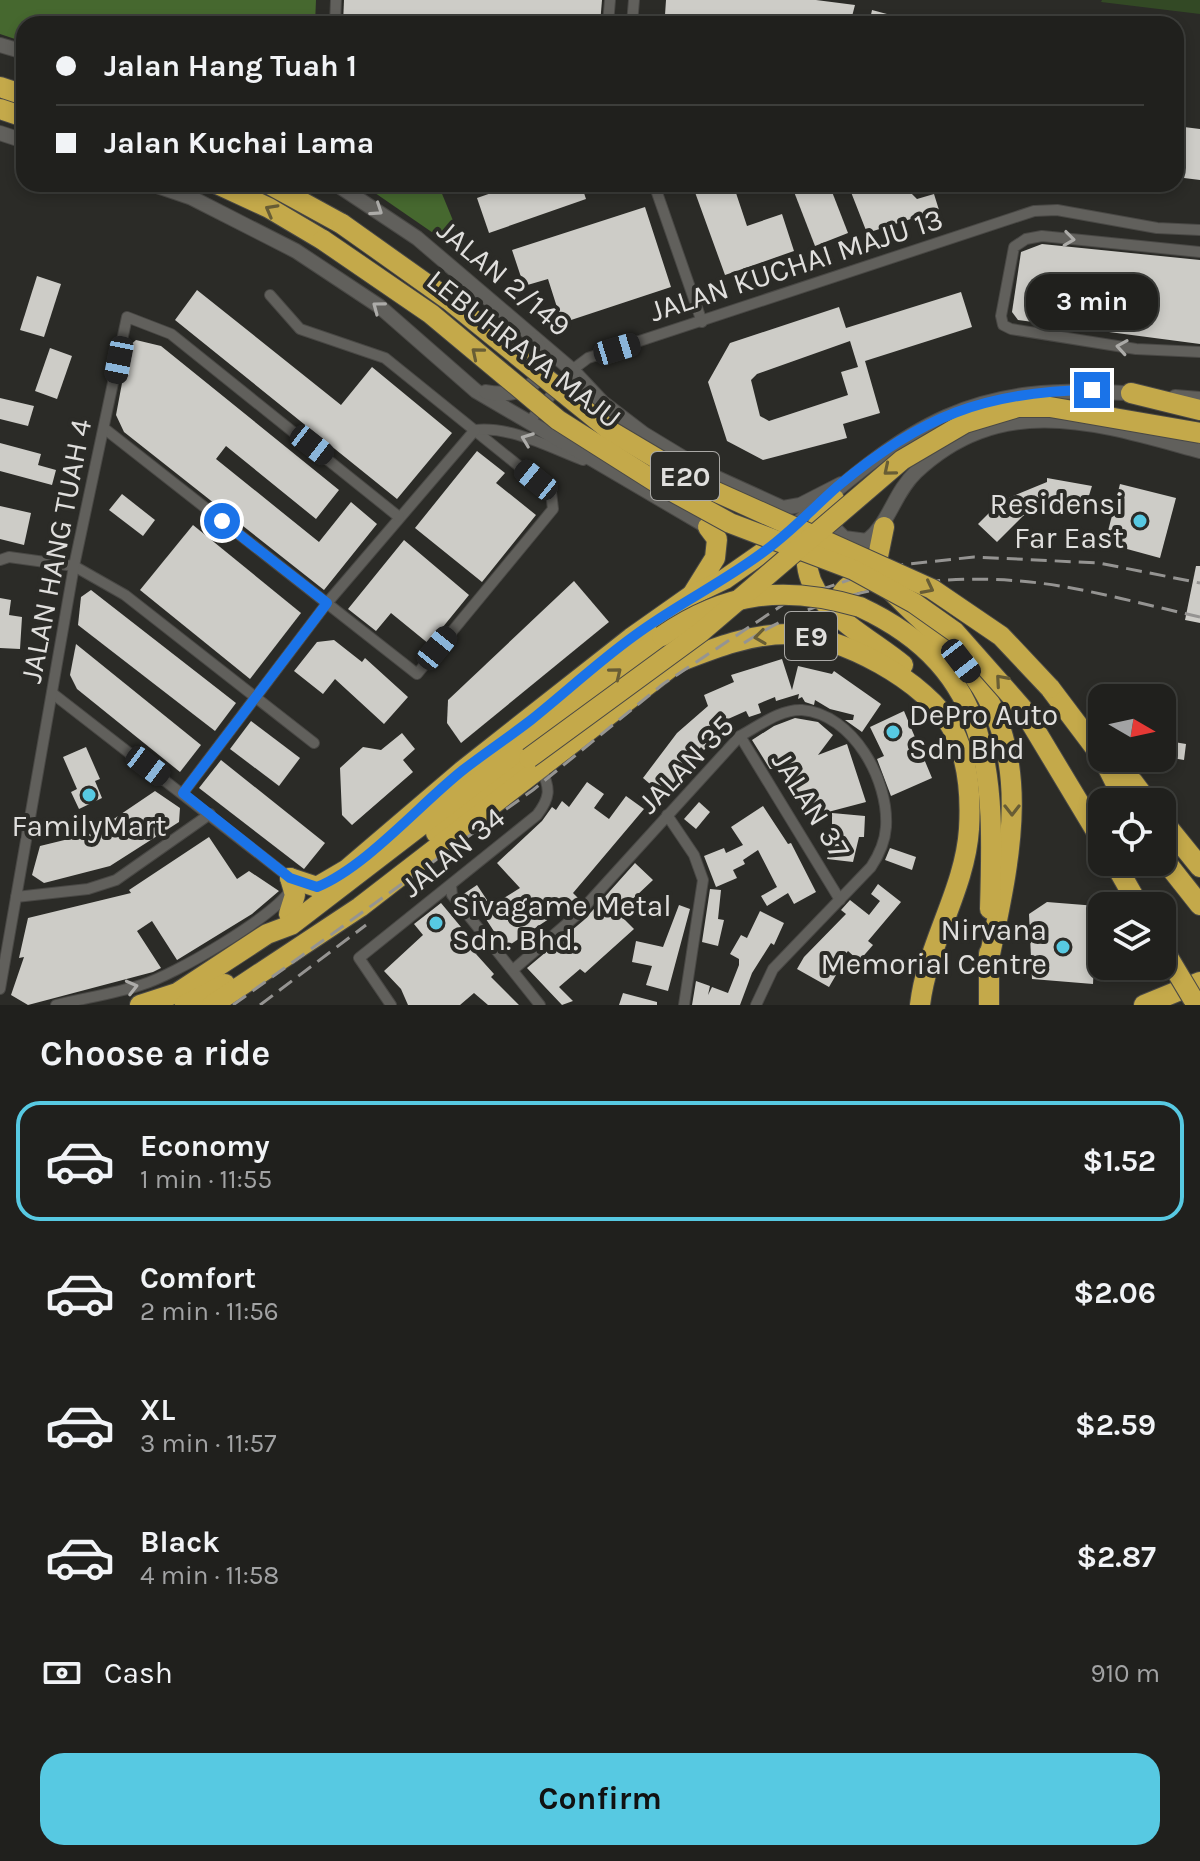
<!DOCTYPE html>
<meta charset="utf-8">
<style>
:root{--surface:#20201d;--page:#2d2d2a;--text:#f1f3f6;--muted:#a2a3a4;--line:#3d3e3b;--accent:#57c9e2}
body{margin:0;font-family:Karla,sans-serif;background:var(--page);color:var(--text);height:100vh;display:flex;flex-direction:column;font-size:30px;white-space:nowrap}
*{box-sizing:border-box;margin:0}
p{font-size:26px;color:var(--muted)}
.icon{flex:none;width:44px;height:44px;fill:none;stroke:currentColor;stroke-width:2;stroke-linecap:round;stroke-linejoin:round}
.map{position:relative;height:1005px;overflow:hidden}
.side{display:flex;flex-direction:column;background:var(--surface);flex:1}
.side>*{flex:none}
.guide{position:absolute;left:16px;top:16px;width:1168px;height:176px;border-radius:24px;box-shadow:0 4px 12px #0003,0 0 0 2px var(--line);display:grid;align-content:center;height:176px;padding:0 40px;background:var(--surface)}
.needle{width:52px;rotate:99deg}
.fabs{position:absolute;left:1088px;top:684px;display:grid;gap:16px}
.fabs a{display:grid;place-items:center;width:88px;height:88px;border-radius:16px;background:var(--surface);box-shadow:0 4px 12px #0003,0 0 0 2px var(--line);font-size:40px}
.end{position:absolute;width:36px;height:36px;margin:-18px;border:10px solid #1a73e8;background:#fff;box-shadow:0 0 0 4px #fff}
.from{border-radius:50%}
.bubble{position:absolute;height:56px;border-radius:24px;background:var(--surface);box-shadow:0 4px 12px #0003,0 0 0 2px var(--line);font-size:26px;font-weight:700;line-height:56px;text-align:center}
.car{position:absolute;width:24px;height:48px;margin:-24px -12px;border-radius:10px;box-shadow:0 0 6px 2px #0007;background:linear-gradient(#222 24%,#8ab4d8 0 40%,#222 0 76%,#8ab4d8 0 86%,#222 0)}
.guide b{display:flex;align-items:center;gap:28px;height:76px;font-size:30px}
.guide b+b{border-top:2px solid var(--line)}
.guide i{width:20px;height:20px;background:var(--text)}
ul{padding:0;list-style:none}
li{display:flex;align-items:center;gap:24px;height:120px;margin:0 16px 12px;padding:0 24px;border:4px solid transparent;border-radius:24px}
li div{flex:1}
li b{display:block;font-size:30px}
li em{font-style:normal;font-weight:700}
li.on{border-color:var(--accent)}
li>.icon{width:72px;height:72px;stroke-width:1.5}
h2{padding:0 40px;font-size:36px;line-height:96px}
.pay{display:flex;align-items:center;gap:20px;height:88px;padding:0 40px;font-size:30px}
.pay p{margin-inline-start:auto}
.cta{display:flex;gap:16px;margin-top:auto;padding:16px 40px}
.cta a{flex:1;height:92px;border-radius:24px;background:var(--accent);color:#111;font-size:32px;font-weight:700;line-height:92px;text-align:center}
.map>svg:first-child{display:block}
</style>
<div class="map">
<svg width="1200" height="1005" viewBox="0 0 1200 1005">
<rect width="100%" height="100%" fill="#2b2b27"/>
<path fill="#334925" d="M1102 0H1200V14L1101 2Z"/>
<g fill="#46682f">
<path d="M0 0H316L315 24H24V42L0 34Z"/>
<path d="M362 184H438L468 257Z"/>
</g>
<g fill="#cdccc7" fill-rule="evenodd">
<path d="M344 0H602L600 24H343Z"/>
<path d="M666 0H816L855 5 850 24H730L688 18V24H678V17L665 15Z"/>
<path d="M872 10 913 21V24H869Z"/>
<path d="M1176 126 1200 129V180L1176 177Z"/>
<path d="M517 184H581L586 199 489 233 477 198Z"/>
<path d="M692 184H733L747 226 782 214 794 251 725 275Z"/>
<path d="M791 184H829L848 233 815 246Z"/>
<path d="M857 184H891L908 190 917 199 934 194 939 210 867 233 849 187Z"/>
<path d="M645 207 671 287 562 323 548 279 524 286 512 250Z"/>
<path d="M1042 244 1200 260V344L1018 320 1012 312 1021 252Z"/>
<path d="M37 276 61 284 44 337 20 330Z"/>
<path d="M197 290 341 405 372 367 452 433 397 499 175 320Z"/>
<path d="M961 292 972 327 865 361 880 413 843 424 847 438 763 460 727 441 708 382 730 343 839 307 846 328ZM850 341 858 367 841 372 848 395 769 421 760 416 751 380 757 374Z"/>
<path d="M136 340 161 346 339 490 316 519 226 446 216 459 319 542 351 502 377 524 324 590 124 432 116 415 129 346Z"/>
<path d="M50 348 72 356 57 399 35 391Z"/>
<path d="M0 398 34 406 28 426 0 419Z"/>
<path d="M0 443 41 454 38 465 56 470 52 485 0 471Z"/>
<path d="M477 451 505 473 496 483 536 515 482 582 415 528Z"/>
<path d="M1047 478 1092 486 1084 511 1047 505 1023 516 997 542 978 524 1001 501 1047 482Z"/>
<path d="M1120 484 1176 498 1160 558 1105 543Z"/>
<path d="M122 494 155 520 143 536 109 510Z"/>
<path d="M0 506 31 513 24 545 0 539Z"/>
<path d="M193 525 301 613 250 679 140 590Z"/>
<path d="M404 540 469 595 429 644 391 613 376 631 348 609Z"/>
<path d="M1196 566H1200V623L1185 620Z"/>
<path d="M574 581 609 622 461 743 447 723 448 700Z"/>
<path d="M91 590 236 703 215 731 78 625 81 597Z"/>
<path d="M0 598 11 600 9 615 22 617 20 649 0 648Z"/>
<path d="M334 640 362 662 365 658 408 697 384 724 335 679 323 694 294 671 317 642Z"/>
<path d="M76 644 201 745 180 772 77 689 70 675Z"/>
<path d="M782 659 792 690 798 666 832 674 834 671 881 704 862 732 845 720H853L854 715 830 709 815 700 814 705 805 702 802 697 798 699 799 694 776 701 775 697 758 704 761 713 749 717 746 711 710 727 719 735 704 750 701 747 664 796 643 778 677 733 708 706 704 695 734 682 731 675Z"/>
<path d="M904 711 932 778 891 796 877 759 884 756 870 727Z"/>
<path d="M795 718 818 722 833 735 818 755 847 744 866 802 828 812 812 823 780 768 770 769 752 740 774 726Z"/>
<path d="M251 721 300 758 279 786 230 749Z"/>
<path d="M402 733 415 749 403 760 413 772 352 825 342 815 340 768 363 747 381 750Z"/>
<path d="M1174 742 1186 744 1184 760 1172 758Z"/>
<path d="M86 747 100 779 95 781 102 798 79 809 71 792 77 789 63 757Z"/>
<path d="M221 760 325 843 304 869 199 788Z"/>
<path d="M587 782 604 794 594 808 609 819 626 796 644 809 573 893 580 900 568 912 564 909 505 948 480 910 476 912 462 895 477 885 491 906 520 888 497 863 542 821 552 807 556 810 562 801 569 807Z"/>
<path d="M155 791 180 808 179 822 110 866 44 883 32 875 40 846 93 833Z"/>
<path d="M699 802 710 812 696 829 684 819Z"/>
<path d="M763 806 788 844 791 843 816 892 794 904 788 893 767 906 761 896 777 887 758 850 743 860 745 864 733 870 737 878 716 887 704 856 724 848 726 853 743 845 731 827Z"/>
<path d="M832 813 865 816 864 837H859L853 862 827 859 832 845Z"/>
<path d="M209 837 237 879 249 871 279 891 252 914 177 960 152 921 137 931 161 968 153 972 28 1005 11 995 24 957 19 958 28 918 131 893 129 890Z"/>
<path d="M890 848 916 857 912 870 885 860Z"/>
<path d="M635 863 653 880 618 913 634 929 585 973 580 969 559 987 573 1001 562 1005 527 968 584 920Z"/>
<path d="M878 884 901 902 868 941 873 945 859 961 848 951 831 972 836 975 829 987 797 969 804 957 846 914 841 910 850 900 869 915 880 901 871 894Z"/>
<path d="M710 889 721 890 718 919 724 920 718 946 702 942Z"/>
<path d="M1047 902 1097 906 1093 984 1032 979 1029 914Z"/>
<path d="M441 903 481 951 476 954 494 974 491 977 519 1005H488L474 993 460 1005H408L401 989 384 971 423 935 414 924Z"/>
<path d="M679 905 690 909 668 991 646 985 652 966 632 962 636 941 663 947Z"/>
<path d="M760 911 784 923 774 945 771 943 752 973 740 1005H692L696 981 710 986 708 995 712 987 728 993 739 965V959L730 954 741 935 747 938Z"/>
<path d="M623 993 657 1002V1005H619Z"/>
</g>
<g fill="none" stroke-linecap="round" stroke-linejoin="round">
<g stroke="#494845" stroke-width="12">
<g id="minor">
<path d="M335 24 336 0"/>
<path d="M608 24 610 0"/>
<path d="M632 24 634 0"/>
<path d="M654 184 702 322"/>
<path d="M1200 252 1042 236 1026 239 1014 247 1001 316 1003 325 1011 329 1136 349 1200 352"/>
<path d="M529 422 572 370 588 358 1034 211 1057 210 1157 228 1200 230"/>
<path d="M105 429 417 674 553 509 551 492 385 358 300 329 270 295"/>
<path d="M475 430C511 426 549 447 583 460"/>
<path d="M0 560 9 557 74 566 125 595 314 743"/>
<path d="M52 693 290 878"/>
<path d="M740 736 840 900"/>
<path d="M183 793 327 603 475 430"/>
<path d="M667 815 694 855 703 880 684 1005"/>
<path d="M451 886 452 895 540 1005"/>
<path d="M16 897 88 889 116 880 210 814"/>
<path d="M514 969 578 914 740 736C759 726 780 709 802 710 853 714 889 780 886 827 885 842 879 855 871 867L773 969 756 1005"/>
<path d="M0 989 74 566 127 317 171 334 399 517"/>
<path d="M56 1005C84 998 113 994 141 985 175 975 271 918 291 890"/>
<path d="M391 1005 359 958 537 815C550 798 551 789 541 769"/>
</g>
</g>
<g stroke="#494845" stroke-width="16">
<g id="secondary">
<path d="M0 45 24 52"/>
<path d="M0 133 24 141"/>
<path d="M151 184 192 198 296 251 379 306 476 391 708 527"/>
<path d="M336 184 417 238 572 370 602 402 644 434 715 477 783 508 800 505 841 484"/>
<path d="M486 392C522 399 559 380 534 340"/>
<path d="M1175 397 1200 399"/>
<path d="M831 514 834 528 844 538 867 541C890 522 894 493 916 472 1003 390 1100 424 1200 451"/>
<path d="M789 530C914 423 967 380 1139 394"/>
</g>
</g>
<g stroke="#494845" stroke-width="22">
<g id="motorway">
<path d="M0 87 24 95"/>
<path d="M0 109 24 117"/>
<path d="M217 184 269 208 323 240"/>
<path d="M269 184 342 224"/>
<path d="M1131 393 1200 410"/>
<path d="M834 499C826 513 814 527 809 543 793 602 866 634 903 665"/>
<path d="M884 527 876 566 881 580C911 613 949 642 975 678 1036 763 1007 870 988 964"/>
<path d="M692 595 715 558 717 539 708 527"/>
<path d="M860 607C996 670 994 778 990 909"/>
<path d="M834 612C843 585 850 580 879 580"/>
<path d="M1050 688 1102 757"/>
<path d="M1105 761 1133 782 1148 802"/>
<path d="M1107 766 1125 802"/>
<path d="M1162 820 1200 867"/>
<path d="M436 833 529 758"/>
<path d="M1162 857 1200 905"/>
<path d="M1114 862 1139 906"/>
<path d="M290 878 317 887 346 870 462 771 631 638 692 595 725 579 768 549"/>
<path d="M289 914 295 895 290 878"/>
<path d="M989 953V1005"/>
<path d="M140 1005 177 993 267 934 291 925 554 723 662 636"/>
<path d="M185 1005 225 984"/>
<path d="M212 1005 360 907 676 663C712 649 748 634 788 634 839 634 928 682 952 728 968 758 971 796 969 829 965 890 927 944 920 1005"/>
<path d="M1144 1005 1200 982"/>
</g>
</g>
<use href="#minor" stroke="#61605c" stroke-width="10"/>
<use href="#secondary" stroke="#61605c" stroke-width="14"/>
<use href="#motorway" stroke="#c4a94a" stroke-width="20"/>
<g stroke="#959492" stroke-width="3" stroke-dasharray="16 8" stroke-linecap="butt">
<path d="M744 643C822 591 927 573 1020 581 1080 586 1141 604 1200 617"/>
<path d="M233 1005 533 790 663 684 790 600 890 566 974 557 1099 563 1200 583"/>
<path d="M260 1005 366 925"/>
</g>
<g stroke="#494845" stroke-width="22" stroke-linecap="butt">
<g id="motorway-bridge">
<path d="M342 224 449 300 612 432 703 486 932 589 1001 636 1050 688"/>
<path d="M323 240 431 314 558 420 659 484 730 523 854 570 914 603 955 632 1022 708 1102 841"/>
<path d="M662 636C727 591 786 585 860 607"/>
<path d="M529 758 701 632 902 460 965 423 1018 407H1050L1200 433"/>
<path d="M1162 947 1193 999"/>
</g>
</g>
<use href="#motorway-bridge" stroke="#c4a94a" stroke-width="20"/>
</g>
<defs><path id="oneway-chevron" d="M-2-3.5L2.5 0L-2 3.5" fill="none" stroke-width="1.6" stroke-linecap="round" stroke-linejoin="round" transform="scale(2)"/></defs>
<g stroke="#685d35">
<use href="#oneway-chevron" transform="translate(271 210) rotate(-151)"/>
<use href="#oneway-chevron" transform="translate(477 353) rotate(-140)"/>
<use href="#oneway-chevron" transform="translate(889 470) rotate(140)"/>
<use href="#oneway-chevron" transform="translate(928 588) rotate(27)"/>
<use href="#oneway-chevron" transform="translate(760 637) rotate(172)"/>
<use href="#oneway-chevron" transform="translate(616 673) rotate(-39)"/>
<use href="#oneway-chevron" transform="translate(1001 680) rotate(-131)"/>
<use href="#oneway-chevron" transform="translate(1012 810) rotate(90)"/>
</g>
<g stroke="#adaca9">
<use href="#oneway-chevron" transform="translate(377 210) rotate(34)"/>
<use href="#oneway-chevron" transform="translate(1069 239) rotate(7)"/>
<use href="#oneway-chevron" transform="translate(378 307) rotate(-143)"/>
<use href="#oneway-chevron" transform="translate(1122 347) rotate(-171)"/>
<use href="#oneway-chevron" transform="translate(527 439) rotate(-159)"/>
<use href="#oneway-chevron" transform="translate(132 987) rotate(-14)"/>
</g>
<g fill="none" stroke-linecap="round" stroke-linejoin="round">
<path stroke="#1a73e8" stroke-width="10" d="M222 521 327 603 183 793 290 878 317 887C366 867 420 804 463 770 485 753 509 737 531 720 566 692 598 662 634 636 677 604 724 582 766 550 792 531 814 507 838 486 920 417 985 391 1092 390"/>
</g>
<g fill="#57c9e2" stroke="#2b2b27" stroke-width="3">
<circle cx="1140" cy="521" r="8"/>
<circle cx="893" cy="732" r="8"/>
<circle cx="89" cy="795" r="8"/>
<circle cx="436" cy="923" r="8"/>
<circle cx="1063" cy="947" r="8"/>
</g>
<g text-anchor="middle" stroke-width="8" stroke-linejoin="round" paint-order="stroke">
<g fill="#2b2b27" stroke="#aaa9a6" stroke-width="2">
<rect x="651" y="452" width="68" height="48" rx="6"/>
<rect x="785" y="612" width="52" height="48" rx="6"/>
</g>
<g font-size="28" font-weight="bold" fill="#e0dfdd">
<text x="685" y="486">E20</text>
<text x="811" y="646">E9</text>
</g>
<g font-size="30" fill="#e0dfdd" stroke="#2b2b27">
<text transform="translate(796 265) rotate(-18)" y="10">JALAN KUCHAI MAJU 13</text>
<text transform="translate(504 278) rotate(40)" y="10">JALAN 2/149</text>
<text transform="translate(524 349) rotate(38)" y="10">LEBUHRAYA MAJU</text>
<text transform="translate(56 551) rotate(-79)" y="10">JALAN HANG TUAH 4</text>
<text transform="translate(686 764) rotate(-46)" y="10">JALAN 35</text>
<text transform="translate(811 805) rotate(58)" y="10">JALAN 37</text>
<text transform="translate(453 852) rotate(-39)" y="10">JALAN 34</text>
</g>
<g font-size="30" fill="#e0dfdd" stroke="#2b2b27" text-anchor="end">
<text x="1124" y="514">Residensi<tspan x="1124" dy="34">Far East</tspan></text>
<text x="909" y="725" text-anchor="start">DePro Auto<tspan x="909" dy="34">Sdn Bhd</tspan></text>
<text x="89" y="836" text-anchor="middle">FamilyMart</text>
<text x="452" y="916" text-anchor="start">Sivagame Metal<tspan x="452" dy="34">Sdn. Bhd.</tspan></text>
<text x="1047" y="940">Nirvana<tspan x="1047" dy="34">Memorial Centre</tspan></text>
</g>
</g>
</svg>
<div class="fabs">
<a><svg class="needle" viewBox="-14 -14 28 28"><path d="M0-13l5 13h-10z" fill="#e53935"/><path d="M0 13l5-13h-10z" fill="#a2a3a4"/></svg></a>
<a><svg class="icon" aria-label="locate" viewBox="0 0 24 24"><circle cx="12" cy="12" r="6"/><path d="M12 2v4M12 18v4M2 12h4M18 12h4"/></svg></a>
<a><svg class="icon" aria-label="layers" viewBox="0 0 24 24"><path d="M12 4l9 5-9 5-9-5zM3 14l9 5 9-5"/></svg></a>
</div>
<i class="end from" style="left:222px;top:521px"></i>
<i class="end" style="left:1092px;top:390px"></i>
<div class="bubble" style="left:1026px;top:274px;width:132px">3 min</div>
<i class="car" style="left:617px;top:349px;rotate:73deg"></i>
<i class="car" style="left:119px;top:360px;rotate:191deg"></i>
<i class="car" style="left:312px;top:445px;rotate:128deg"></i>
<i class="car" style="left:536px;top:480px;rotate:309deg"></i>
<i class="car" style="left:437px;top:648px;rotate:39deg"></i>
<i class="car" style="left:961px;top:661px;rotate:142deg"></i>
<i class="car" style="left:148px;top:766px;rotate:127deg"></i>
<div class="guide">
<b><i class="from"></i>Jalan Hang Tuah 1</b>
<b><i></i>Jalan Kuchai Lama</b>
</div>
</div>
<section class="side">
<h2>Choose a ride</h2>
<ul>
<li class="on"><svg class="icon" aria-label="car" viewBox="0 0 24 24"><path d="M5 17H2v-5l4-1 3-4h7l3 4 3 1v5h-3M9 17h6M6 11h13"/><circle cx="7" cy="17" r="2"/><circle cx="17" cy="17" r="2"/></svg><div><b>Economy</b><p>1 min · 11:55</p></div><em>$1.52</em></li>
<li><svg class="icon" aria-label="car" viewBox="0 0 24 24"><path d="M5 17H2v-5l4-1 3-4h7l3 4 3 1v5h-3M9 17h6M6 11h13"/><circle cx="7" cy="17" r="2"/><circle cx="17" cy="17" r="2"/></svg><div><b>Comfort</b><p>2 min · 11:56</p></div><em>$2.06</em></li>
<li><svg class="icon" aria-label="car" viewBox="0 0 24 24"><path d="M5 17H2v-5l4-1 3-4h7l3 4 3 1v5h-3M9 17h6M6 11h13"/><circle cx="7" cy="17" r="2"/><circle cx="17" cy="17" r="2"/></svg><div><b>XL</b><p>3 min · 11:57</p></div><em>$2.59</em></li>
<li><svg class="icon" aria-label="car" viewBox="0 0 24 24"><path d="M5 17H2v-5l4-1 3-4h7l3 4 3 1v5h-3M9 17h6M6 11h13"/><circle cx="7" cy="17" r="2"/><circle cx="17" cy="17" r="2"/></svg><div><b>Black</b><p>4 min · 11:58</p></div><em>$2.87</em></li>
</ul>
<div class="pay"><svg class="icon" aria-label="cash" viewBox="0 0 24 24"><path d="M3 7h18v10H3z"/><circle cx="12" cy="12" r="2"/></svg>Cash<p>910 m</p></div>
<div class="cta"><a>Confirm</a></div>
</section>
